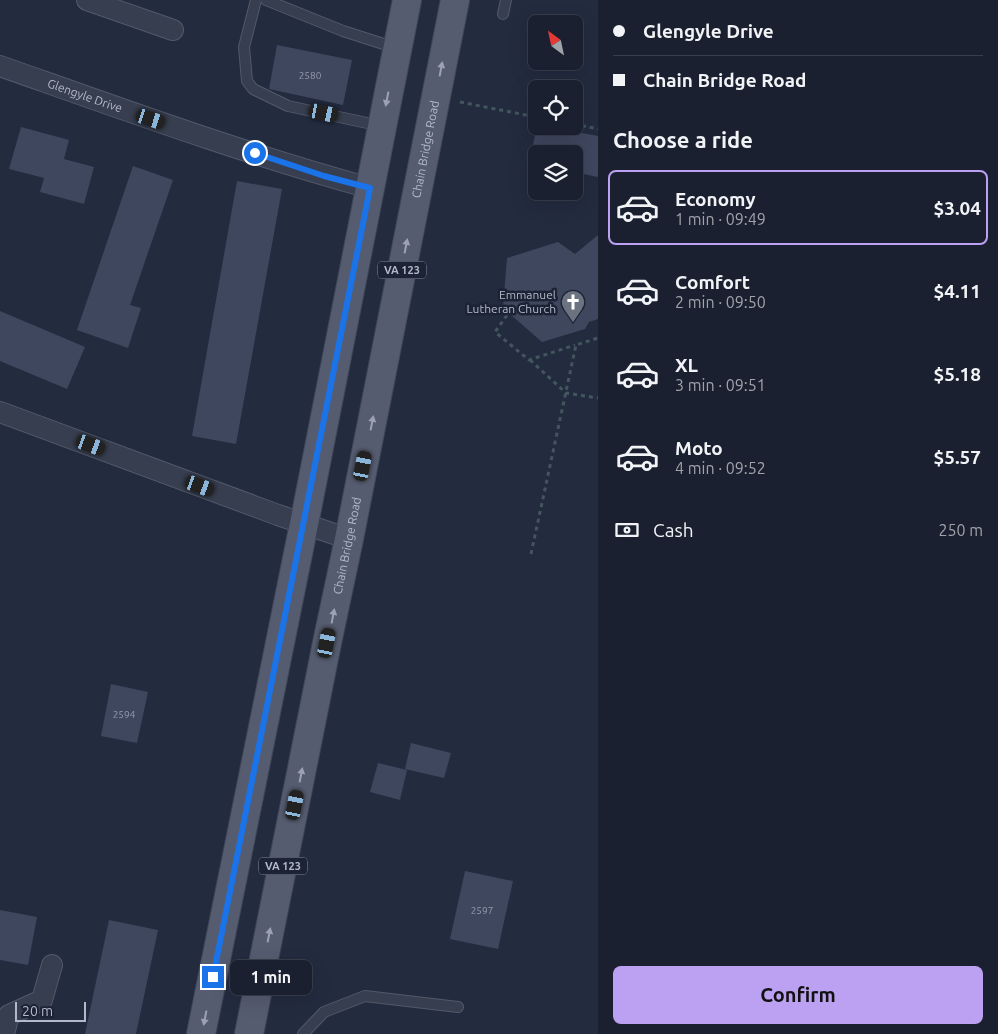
<!DOCTYPE html>
<meta charset="utf-8">
<style>
:root{--surface:#1a202f;--page:#232837;--text:#f1f3f6;--muted:#9fa3aa;--line:#383e4b;--accent:#bca0f2}
body{margin:0;font-family:Ubuntu,sans-serif;background:var(--page);color:var(--text);height:100vh;display:flex;flex-direction:column;font-size:19px;white-space:nowrap}
*{box-sizing:border-box;margin:0}
p{font-size:16px;color:var(--muted)}
.icon{flex:none;width:28px;height:28px;fill:none;stroke:currentColor;stroke-width:2;stroke-linecap:round;stroke-linejoin:round}
.map{position:relative;flex:1;overflow:hidden}
.panel{display:flex;flex-direction:column;background:var(--surface);width:400px}
.panel>*{flex:none}
.banner{display:grid;align-content:center;height:110px;padding:0 15px;background:var(--surface)}
.needle{width:32px;rotate:327deg}
.fabs{position:absolute;left:528px;top:15px;display:grid;gap:10px}
.fabs a{display:grid;place-items:center;width:55px;height:55px;border-radius:8px;background:var(--surface);box-shadow:0 5px 20px #0002,0 0 0 1px var(--line);font-size:25px}
.scale{position:absolute;left:15px;bottom:12px;width:71px;box-sizing:border-box;padding-left:5px;border:2px solid #b3b9ca;border-top:0;font-size:14px;line-height:18px;white-space:nowrap;color:#b3b9ca;-webkit-text-stroke:4px #1c2334;paint-order:stroke}
.end{position:absolute;width:22px;height:22px;margin:-11px;border:6px solid #1a73e8;background:#fff;box-shadow:0 0 0 2px #fff}
.from{border-radius:50%}
.bubble{position:absolute;height:35px;border-radius:8px;background:var(--surface);box-shadow:0 5px 20px #0002,0 0 0 1px var(--line);font-size:16px;font-weight:600;line-height:35px;text-align:center}
.car{position:absolute;width:15px;height:30px;margin:-15px -8px;border-radius:6px;box-shadow:0 0 4px 1px #0007;background:linear-gradient(#222 24%,#8ab4d8 0 40%,#222 0 76%,#8ab4d8 0 86%,#222 0)}
.banner b{display:flex;align-items:center;gap:18px;height:48px;font-size:19px}
.banner b+b{border-top:1px solid var(--line)}
.banner i{width:12px;height:12px;background:var(--text)}
ul{padding:0;list-style:none}
li{display:flex;align-items:center;gap:15px;height:75px;margin:0 10px 8px;padding:0 5px;border:2px solid transparent;border-radius:8px}
li div{flex:1}
li b{display:block;font-size:19px}
li em{font-style:normal;font-weight:600}
li.on{border-color:var(--accent)}
li>.icon{width:45px;height:45px;stroke-width:1.5}
h2{padding:0 15px;font-size:22px;line-height:60px}
.pay{display:flex;align-items:center;gap:12px;height:55px;padding:0 15px;font-size:19px}
.pay p{margin-inline-start:auto}
.action{display:flex;gap:10px;margin-top:auto;padding:10px 15px}
.action a{flex:1;height:58px;border-radius:8px;background:var(--accent);color:#111;font-size:20px;font-weight:600;line-height:58px;text-align:center}
main{display:flex;flex:1;min-height:0}
.map>svg:first-child{display:block}
</style>
<main>
<div class="map">
<svg width="598" height="1034" viewBox="0 0 598 1034">
<rect width="100%" height="100%" fill="#232b3f"/>
<g fill="#3f475f">
<path d="M277 45 352 60 343 105 269 89Z"/>
<path d="M537 126H543L598 136V177L574 172V154H531Z"/>
<path d="M21 127 69 140 64 159 94 167 84 204 40 192 44 178 9 169Z"/>
<path d="M133 166 173 180 130 305 141 308 128 348 77 330Z"/>
<path d="M237 181 282 189 236 444 192 436Z"/>
<path d="M598 235V319L589 322 585 329 542 342 503 308 507 258 558 242 575 254Z"/>
<path d="M0 311 85 347 67 389 0 361Z"/>
<path d="M111 684 148 692 137 743 101 736Z"/>
<path d="M411 743 451 753 444 778 405 769Z"/>
<path d="M378 763 407 770 400 800 370 792Z"/>
<path d="M465 871 513 881 498 949 450 939Z"/>
<path d="M0 910 37 917 28 965 0 960Z"/>
<path d="M109 920 158 930 136 1034H85Z"/>
</g>
<g fill="none" stroke-linecap="round" stroke-linejoin="round">
<g stroke="#52596a" stroke-width="12">
<g id="lane">
<path d="M256 0 244 47 247 81 253 89 288 106 381 126"/>
<path d="M266 0 343 31 396 48"/>
<path d="M503 14 506 0"/>
<path d="M303 1034 324 1012 365 996 458 1007"/>
</g>
</g>
<g stroke="#52596a" stroke-width="22">
<g id="street">
<path d="M87 0 173 30"/>
<path id="s1" d="M0 66C122 109 245 154 370 188"/>
<path d="M0 412 278 515 349 539"/>
<path d="M4 1034 9 1015 42 1000 52 965"/>
</g>
</g>
<g stroke="#404758" stroke-width="30">
<g id="primary">
<path d="M201 1034 304 524 407 0"/>
<path id="s2" d="M249 1034 327 643 349 539 455 0"/>
</g>
</g>
<g stroke="#43565d" stroke-width="3" stroke-dasharray="4 4" stroke-linecap="butt">
<path d="M460 102 536 117"/>
<path d="M574 124 598 129"/>
<path d="M507 315 495 332 529 360 575 345"/>
<path d="M530 360 566 393 598 398"/>
<path d="M531 554 576 345 598 338"/>
</g>
<use href="#lane" stroke="#373e4f" stroke-width="10"/>
<use href="#street" stroke="#373e4f" stroke-width="20"/>
<use href="#primary" stroke="#555c6f" stroke-width="28"/>
</g>
<defs><path id="oneway-solid" d="M-6-.8H1V-3.2L6.5 0L1 3.2V.8H-6Z" transform="scale(1.25)"/></defs>
<g fill="#9ca2b3">
<use href="#oneway-solid" transform="translate(441 69) rotate(-79)"/>
<use href="#oneway-solid" transform="translate(387 99) rotate(101)"/>
<use href="#oneway-solid" transform="translate(406 246) rotate(-79)"/>
<use href="#oneway-solid" transform="translate(372 423) rotate(-79)"/>
<use href="#oneway-solid" transform="translate(333 616) rotate(-79)"/>
<use href="#oneway-solid" transform="translate(301 775) rotate(-79)"/>
<use href="#oneway-solid" transform="translate(269 935) rotate(-79)"/>
<use href="#oneway-solid" transform="translate(205 1018) rotate(101)"/>
</g>
<g fill="none" stroke-linecap="round" stroke-linejoin="round">
<path stroke="#1a73e8" stroke-width="6" d="M213 977 370 188 324 176 255 153"/>
</g>
<defs>
<g id="church-pin" transform="scale(1.25)"><path d="M0 17L-7.5 6A9.5 9.5 0 1 1 7.5 6Z" fill="#6b7280" stroke="#1c2334"/><path d="M-1.2-6h2.4v3.5h3.3v2.4h-3.3V6h-2.4V-.1h-3.3v-2.4h3.3Z" fill="#fff"/></g>
</defs>
<g fill-rule="evenodd">
<use href="#church-pin" x="573" y="302"/>
</g>
<g text-anchor="middle" stroke-width="5" stroke-linejoin="round" paint-order="stroke">
<g font-size="10" fill="#969caf">
<text x="310" y="79">2580</text>
<text x="124" y="718">2594</text>
<text x="482" y="914">2597</text>
</g>
<g fill="#1c2334" stroke="#868c9d" stroke-width="1">
<rect x="378" y="261.5" width="48" height="17" rx="4"/>
<rect x="259" y="857.5" width="48" height="17" rx="4"/>
</g>
<g font-size="11" font-weight="bold" fill="#b3b9ca">
<text x="402" y="274">VA 123</text>
<text x="283" y="870">VA 123</text>
</g>
<g font-size="12" fill="#b3b9ca" stroke="#1c2334">
<text dy="4" stroke="none"><textPath href="#s1" startOffset="90">Glengyle Drive</textPath></text>
<text dy="4" stroke="none"><textPath href="#s2" startOffset="902">Chain Bridge Road</textPath></text>
<text dy="4" stroke="none"><textPath href="#s2" startOffset="498">Chain Bridge Road</textPath></text>
</g>
<g font-size="12" fill="#b3b9ca" stroke="#1c2334" text-anchor="end">
<text x="556" y="299">Emmanuel<tspan x="556" dy="14">Lutheran Church</tspan></text>
</g>
</g>
</svg>
<div class="fabs">
<a><svg class="needle" viewBox="-14 -14 28 28"><path d="M0-13l5 13h-10z" fill="#e53935"/><path d="M0 13l5-13h-10z" fill="#9fa3aa"/></svg></a>
<a><svg class="icon" aria-label="locate" viewBox="0 0 24 24"><circle cx="12" cy="12" r="6"/><path d="M12 2v4M12 18v4M2 12h4M18 12h4"/></svg></a>
<a><svg class="icon" aria-label="layers" viewBox="0 0 24 24"><path d="M12 4l9 5-9 5-9-5zM3 14l9 5 9-5"/></svg></a>
</div>
<div class="scale">20 m</div>
<i class="end from" style="left:255px;top:153px"></i>
<i class="end" style="left:213px;top:977px"></i>
<div class="bubble" style="left:230px;top:960px;width:82px">1 min</div>
<i class="car" style="left:324px;top:113px;rotate:102deg"></i>
<i class="car" style="left:151px;top:119px;rotate:108deg"></i>
<i class="car" style="left:91px;top:445px;rotate:110deg"></i>
<i class="car" style="left:363px;top:466px;rotate:11deg"></i>
<i class="car" style="left:200px;top:486px;rotate:110deg"></i>
<i class="car" style="left:327px;top:643px;rotate:11deg"></i>
<i class="car" style="left:295px;top:805px;rotate:11deg"></i>
</div>
<section class="panel">
<div class="banner">
<b><i class="from"></i>Glengyle Drive</b>
<b><i></i>Chain Bridge Road</b>
</div>
<h2>Choose a ride</h2>
<ul>
<li class="on"><svg class="icon" aria-label="car" viewBox="0 0 24 24"><path d="M5 17H2v-5l4-1 3-4h7l3 4 3 1v5h-3M9 17h6M6 11h13"/><circle cx="7" cy="17" r="2"/><circle cx="17" cy="17" r="2"/></svg><div><b>Economy</b><p>1 min · 09:49</p></div><em>$3.04</em></li>
<li><svg class="icon" aria-label="car" viewBox="0 0 24 24"><path d="M5 17H2v-5l4-1 3-4h7l3 4 3 1v5h-3M9 17h6M6 11h13"/><circle cx="7" cy="17" r="2"/><circle cx="17" cy="17" r="2"/></svg><div><b>Comfort</b><p>2 min · 09:50</p></div><em>$4.11</em></li>
<li><svg class="icon" aria-label="car" viewBox="0 0 24 24"><path d="M5 17H2v-5l4-1 3-4h7l3 4 3 1v5h-3M9 17h6M6 11h13"/><circle cx="7" cy="17" r="2"/><circle cx="17" cy="17" r="2"/></svg><div><b>XL</b><p>3 min · 09:51</p></div><em>$5.18</em></li>
<li><svg class="icon" aria-label="car" viewBox="0 0 24 24"><path d="M5 17H2v-5l4-1 3-4h7l3 4 3 1v5h-3M9 17h6M6 11h13"/><circle cx="7" cy="17" r="2"/><circle cx="17" cy="17" r="2"/></svg><div><b>Moto</b><p>4 min · 09:52</p></div><em>$5.57</em></li>
</ul>
<div class="pay"><svg class="icon" aria-label="cash" viewBox="0 0 24 24"><path d="M3 7h18v10H3z"/><circle cx="12" cy="12" r="2"/></svg>Cash<p>250 m</p></div>
<div class="action"><a>Confirm</a></div>
</section>
</main>
